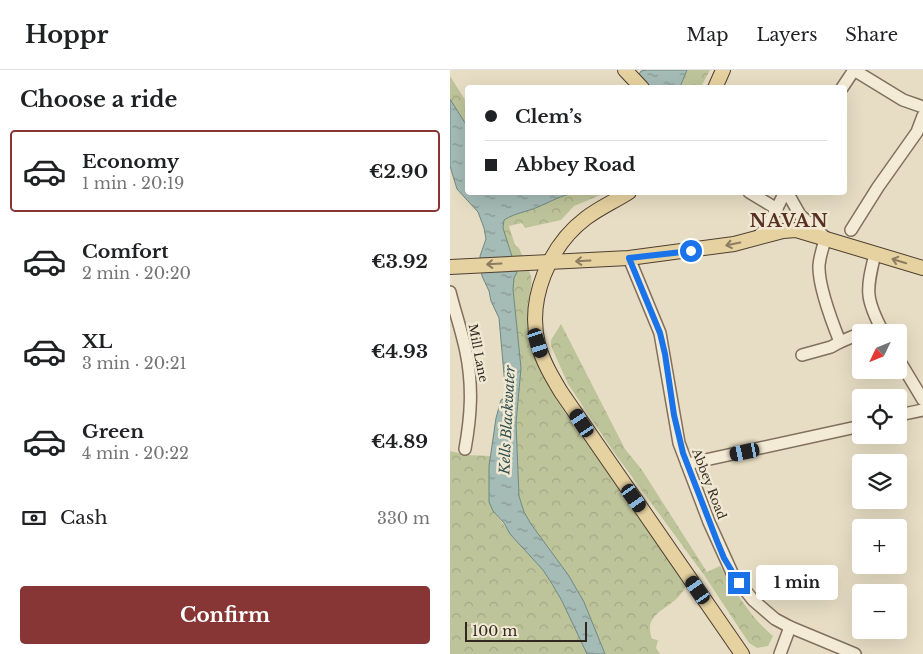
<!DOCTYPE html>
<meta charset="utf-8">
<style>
:root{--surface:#fff;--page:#f2f2f2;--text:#202124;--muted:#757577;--line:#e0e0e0;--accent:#873535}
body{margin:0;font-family:"Libre Baskerville",serif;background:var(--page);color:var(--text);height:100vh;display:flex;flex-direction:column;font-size:19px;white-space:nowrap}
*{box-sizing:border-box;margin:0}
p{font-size:16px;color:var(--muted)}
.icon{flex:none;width:28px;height:28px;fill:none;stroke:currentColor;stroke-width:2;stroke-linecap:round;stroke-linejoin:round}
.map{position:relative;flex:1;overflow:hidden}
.panel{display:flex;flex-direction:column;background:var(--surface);width:450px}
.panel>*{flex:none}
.hud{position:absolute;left:15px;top:15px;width:382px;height:110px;border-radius:5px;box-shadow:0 5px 20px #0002;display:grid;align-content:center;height:110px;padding:0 20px;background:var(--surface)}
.needle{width:32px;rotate:227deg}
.tools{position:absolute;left:402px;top:254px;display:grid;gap:10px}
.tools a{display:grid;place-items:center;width:55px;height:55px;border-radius:5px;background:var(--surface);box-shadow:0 5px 20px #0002;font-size:25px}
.scale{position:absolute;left:15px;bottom:12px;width:122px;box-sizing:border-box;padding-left:5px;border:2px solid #32281f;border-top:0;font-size:14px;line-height:18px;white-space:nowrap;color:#32281f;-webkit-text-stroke:4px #f0e8d2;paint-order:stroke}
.end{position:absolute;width:22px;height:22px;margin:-11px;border:6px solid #1a73e8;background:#fff;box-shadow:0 0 0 2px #fff}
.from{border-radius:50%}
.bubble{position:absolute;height:35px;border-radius:5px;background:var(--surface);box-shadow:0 5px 20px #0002;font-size:16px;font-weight:800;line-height:35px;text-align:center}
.car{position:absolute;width:15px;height:30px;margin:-15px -8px;border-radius:6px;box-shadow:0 0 4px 1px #0007;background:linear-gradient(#222 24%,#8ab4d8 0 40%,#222 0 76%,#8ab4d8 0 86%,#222 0)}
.hud b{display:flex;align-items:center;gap:18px;height:48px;font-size:19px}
.hud b+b{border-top:1px solid var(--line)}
.hud i{width:12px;height:12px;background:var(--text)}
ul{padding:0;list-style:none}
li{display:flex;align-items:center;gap:15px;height:82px;margin:0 10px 8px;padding:0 10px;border:2px solid transparent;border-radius:5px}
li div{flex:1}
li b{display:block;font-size:19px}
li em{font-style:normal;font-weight:800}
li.selected{border-color:var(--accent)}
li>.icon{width:45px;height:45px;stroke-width:1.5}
h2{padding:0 20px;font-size:22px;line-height:60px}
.pay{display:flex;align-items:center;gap:12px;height:55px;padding:0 20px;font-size:19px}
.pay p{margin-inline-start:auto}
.action{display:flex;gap:10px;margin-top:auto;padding:10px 20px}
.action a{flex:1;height:58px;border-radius:5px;background:var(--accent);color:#fff;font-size:20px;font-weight:800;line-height:58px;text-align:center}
header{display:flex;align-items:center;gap:30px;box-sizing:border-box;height:70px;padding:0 25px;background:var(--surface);border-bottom:1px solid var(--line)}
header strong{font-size:24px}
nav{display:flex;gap:28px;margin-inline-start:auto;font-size:18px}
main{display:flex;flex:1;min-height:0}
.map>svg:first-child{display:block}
</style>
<header>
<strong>Hoppr</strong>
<nav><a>Map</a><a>Layers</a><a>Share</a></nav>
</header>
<main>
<section class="panel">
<h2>Choose a ride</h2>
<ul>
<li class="selected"><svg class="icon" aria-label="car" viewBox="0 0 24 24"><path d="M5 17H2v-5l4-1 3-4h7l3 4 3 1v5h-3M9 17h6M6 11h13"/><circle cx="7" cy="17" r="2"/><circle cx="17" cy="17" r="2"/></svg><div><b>Economy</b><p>1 min · 20:19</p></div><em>€2.90</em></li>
<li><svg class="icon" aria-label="car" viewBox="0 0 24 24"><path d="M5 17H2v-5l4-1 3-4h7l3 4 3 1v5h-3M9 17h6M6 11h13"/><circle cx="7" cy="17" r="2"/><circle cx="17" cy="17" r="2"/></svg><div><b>Comfort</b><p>2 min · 20:20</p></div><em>€3.92</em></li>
<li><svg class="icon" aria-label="car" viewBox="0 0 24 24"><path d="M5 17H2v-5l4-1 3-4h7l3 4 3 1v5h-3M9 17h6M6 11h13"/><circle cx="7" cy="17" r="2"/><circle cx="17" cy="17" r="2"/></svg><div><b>XL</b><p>3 min · 20:21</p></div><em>€4.93</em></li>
<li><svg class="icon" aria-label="car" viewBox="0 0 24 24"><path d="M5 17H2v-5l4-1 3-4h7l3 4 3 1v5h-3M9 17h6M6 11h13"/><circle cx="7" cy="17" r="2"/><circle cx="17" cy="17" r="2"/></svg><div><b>Green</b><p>4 min · 20:22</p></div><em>€4.89</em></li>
</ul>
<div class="pay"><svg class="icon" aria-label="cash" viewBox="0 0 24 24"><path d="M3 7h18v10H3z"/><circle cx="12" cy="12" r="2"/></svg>Cash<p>330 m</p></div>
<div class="action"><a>Confirm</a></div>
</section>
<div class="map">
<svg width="473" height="584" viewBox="0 0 473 584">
<defs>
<pattern id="forest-crowns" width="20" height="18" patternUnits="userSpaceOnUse" patternTransform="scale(1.25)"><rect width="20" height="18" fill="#bec49a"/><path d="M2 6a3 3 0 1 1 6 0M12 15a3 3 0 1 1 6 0" fill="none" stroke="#a4a884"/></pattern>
<pattern id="water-ripples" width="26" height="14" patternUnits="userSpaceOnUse" patternTransform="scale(1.25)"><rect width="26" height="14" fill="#a5bbb5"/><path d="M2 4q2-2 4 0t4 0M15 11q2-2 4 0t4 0" fill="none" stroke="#879893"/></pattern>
</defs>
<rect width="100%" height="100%" fill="#e7ddc4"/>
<g fill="url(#forest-crowns)">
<path d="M237 0H260L251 17 230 18Z"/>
<path d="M0 6 17 33V56L0 29Z"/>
<path d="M125 123H155L124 136 111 150 75 158 72 153 59 156 65 175 69 178 73 187 62 186 53 158 54 150C65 143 76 142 88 137 100 132 111 125 125 123Z"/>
<path d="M78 200C86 210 78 225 78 237 78 252 79 271 84 285 97 322 124 354 146 385 176 428 206 472 236 516 234 520 232 523 229 526 216 541 193 544 202 569L208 570 206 578 210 584H155L134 532 119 506 81 454 74 442 69 426 66 353 71 298 63 219 64 208 67 202Z"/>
<path d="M111 254 175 379 192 400 257 502 270 496C285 521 300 547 323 566L318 576 307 578 299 573 254 505 163 381 118 314 101 276V270Z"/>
<path d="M0 381 17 385 41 386 39 396V417L43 441 68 473 93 500 112 531 137 584H0Z"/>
</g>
<g fill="url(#water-ripples)" stroke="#6e8882">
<path d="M197 0H237L230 17 179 18 183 14 191 1Z"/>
<path d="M0 29 17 56 18 122 125 123C111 125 100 132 88 137 76 142 65 143 54 150L53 158 67 202 64 208 63 219 71 298 66 353 69 426 74 442 81 454 119 506 134 532 155 584H137L112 531 102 514 93 500 60 464 54 453 43 441 39 432V396L46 348 51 330 56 327 49 248 41 231 39 221 32 206 31 199 30 186 36 169 34 158 28 142 7 119 0 96Z"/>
</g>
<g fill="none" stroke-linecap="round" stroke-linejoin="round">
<g stroke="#80705d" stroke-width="14">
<g id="minor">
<path d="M404 0 453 30 473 37"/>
<path d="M392 18 404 0"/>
<path d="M299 122 327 139"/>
<path d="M337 122 350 145 376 168C373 176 370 186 369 195 368 215 382 252 390 272"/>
<path d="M401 160 428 117 467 62 473 46"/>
<path d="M307 167 317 158 335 122"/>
<path d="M425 184C416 221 415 228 433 262"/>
<path d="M179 188 210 263 229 373 259 452 283 505 303 530 325 549 340 557 405 584"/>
<path d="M0 222C5 242 12 262 16 282 23 316 21 346 15 379"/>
<path d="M352 285 381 277 390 272 411 263"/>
<path d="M449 290 473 330"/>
<path d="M449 345 473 340"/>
<path d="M237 394 411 356"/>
<path d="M330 584 340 557"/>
</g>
</g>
<g stroke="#4e3f31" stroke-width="16">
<g id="major">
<path d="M175 0 192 18"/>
<path d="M265 18 273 0"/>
<path d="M179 122C165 131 149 138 136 148 99 176 77 229 88 274 93 292 102 307 111 322L292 584"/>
<path d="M0 197 179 188 284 174 333 161 346 160 473 198"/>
</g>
</g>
<use href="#minor" stroke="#f4ebd6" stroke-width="11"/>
<use href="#major" stroke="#e6d1a0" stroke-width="14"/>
</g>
<defs><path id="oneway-shaft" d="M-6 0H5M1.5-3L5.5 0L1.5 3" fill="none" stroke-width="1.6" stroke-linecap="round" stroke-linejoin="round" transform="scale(1.25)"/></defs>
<g stroke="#8c7c60">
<use href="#oneway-shaft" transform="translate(283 174) rotate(168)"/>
<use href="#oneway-shaft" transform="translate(133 191) rotate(177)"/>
<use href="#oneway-shaft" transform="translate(449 191) rotate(-163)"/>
<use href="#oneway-shaft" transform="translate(44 194) rotate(177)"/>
</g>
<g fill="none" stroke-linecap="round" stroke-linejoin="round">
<path stroke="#1a73e8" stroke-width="6" d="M241 181 179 188 210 263 215 284 224 345 233 383 267 471 274 488 289 513"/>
</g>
<g text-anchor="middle" stroke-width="5" stroke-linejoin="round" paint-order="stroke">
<g font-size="12" fill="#32281f" stroke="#f0e8d2">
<text transform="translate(28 283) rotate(79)" y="4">Mill Lane</text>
<text transform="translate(259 414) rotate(69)" y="4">Abbey Road</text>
</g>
<g font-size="14" font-style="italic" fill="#304f4e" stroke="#f0e8d2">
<text transform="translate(57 350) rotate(-87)" y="5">Kells Blackwater</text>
</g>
<g font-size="18" font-weight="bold" letter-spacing="1" fill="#583024" stroke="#f0e8d2">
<text x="339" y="157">NAVAN</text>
</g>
</g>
</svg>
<div class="tools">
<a><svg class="needle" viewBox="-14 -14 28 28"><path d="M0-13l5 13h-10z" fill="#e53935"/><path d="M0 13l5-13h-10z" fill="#757577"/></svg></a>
<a><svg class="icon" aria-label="locate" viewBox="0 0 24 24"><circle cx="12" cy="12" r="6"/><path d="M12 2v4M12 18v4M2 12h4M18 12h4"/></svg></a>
<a><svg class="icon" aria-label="layers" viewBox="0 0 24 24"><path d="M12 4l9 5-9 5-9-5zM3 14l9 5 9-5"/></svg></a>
<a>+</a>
<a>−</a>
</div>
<div class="scale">100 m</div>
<i class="end from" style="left:241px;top:181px"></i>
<i class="end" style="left:289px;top:513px"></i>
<div class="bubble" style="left:306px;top:495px;width:82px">1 min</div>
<i class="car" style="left:88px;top:273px;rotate:162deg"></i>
<i class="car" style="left:132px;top:353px;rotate:326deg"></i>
<i class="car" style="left:295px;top:382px;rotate:258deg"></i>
<i class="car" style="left:184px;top:428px;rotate:145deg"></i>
<i class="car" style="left:248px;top:520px;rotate:325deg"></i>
<div class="hud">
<b><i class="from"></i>Clem’s</b>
<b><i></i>Abbey Road</b>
</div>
</div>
</main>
